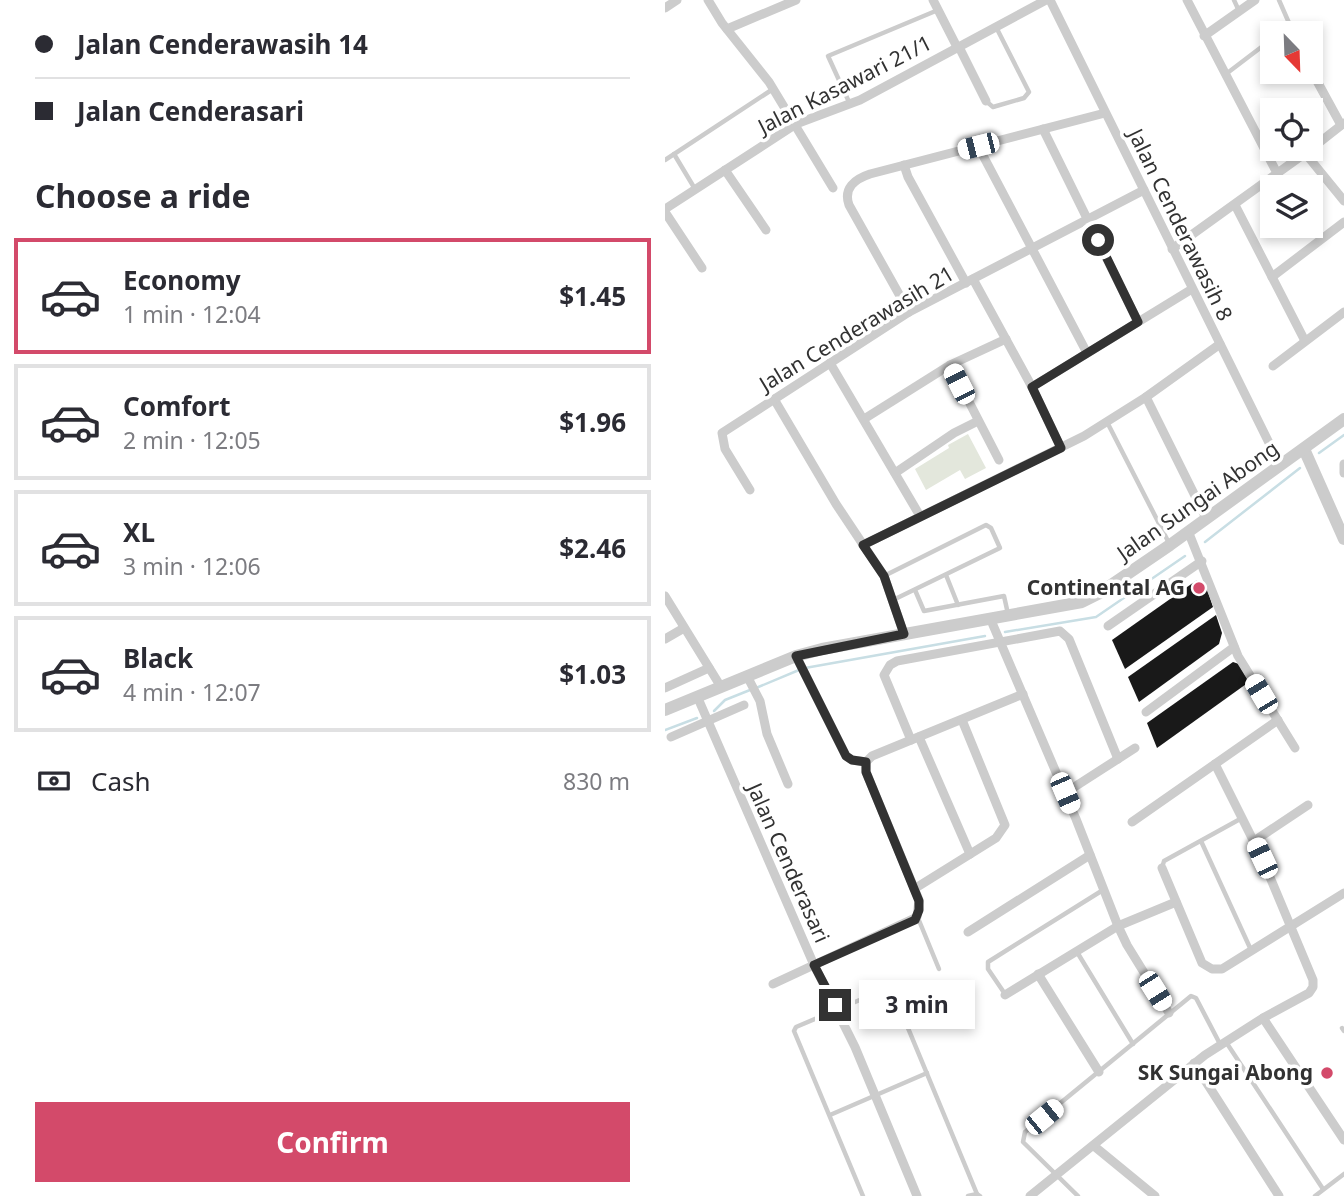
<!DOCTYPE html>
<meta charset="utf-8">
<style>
:root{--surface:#fff;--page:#f2f2f3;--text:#2b2b33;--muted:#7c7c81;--line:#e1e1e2;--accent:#d34a6a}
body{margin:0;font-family:"Noto Sans",sans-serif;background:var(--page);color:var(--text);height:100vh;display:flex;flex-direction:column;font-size:26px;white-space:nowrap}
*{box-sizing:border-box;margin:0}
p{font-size:23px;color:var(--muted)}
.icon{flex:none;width:38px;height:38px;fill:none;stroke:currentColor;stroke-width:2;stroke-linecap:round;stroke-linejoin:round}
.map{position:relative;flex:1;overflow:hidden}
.details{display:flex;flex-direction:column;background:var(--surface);width:665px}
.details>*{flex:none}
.banner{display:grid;align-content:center;height:154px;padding:0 35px;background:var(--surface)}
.needle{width:46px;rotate:157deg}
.buttons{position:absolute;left:595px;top:21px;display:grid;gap:14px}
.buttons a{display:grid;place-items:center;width:63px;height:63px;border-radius:0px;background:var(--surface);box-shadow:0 4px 10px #0003;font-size:35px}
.end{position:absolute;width:32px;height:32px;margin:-16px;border:9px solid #323232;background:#fff;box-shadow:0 0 0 4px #fff}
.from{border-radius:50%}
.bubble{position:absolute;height:49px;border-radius:0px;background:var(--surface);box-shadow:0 4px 10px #0003;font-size:23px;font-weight:700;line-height:49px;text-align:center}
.car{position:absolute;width:21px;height:42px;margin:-21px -10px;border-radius:9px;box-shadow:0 0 5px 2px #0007;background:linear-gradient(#fff 24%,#345 0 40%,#fff 0 76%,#345 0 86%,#fff 0)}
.banner b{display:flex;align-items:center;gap:24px;height:66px;font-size:26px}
.banner b+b{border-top:2px solid var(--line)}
.banner i{width:18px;height:18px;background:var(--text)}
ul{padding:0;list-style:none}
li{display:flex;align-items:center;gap:21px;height:116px;margin:0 14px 10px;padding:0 21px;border:4px solid var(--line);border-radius:0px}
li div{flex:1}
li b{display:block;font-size:26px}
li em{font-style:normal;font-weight:700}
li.on{border-color:var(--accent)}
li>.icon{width:63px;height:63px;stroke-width:1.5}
h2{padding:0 35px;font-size:32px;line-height:84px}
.pay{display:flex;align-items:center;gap:18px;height:77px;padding:0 35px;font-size:26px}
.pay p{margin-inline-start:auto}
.primary-button{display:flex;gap:14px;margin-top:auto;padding:14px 35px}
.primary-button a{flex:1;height:80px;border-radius:0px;background:var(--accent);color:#fff;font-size:28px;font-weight:700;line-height:80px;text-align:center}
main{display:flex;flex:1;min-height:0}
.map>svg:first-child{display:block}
</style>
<main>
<section class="details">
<div class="banner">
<b><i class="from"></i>Jalan Cenderawasih 14</b>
<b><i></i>Jalan Cenderasari</b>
</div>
<h2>Choose a ride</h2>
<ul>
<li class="on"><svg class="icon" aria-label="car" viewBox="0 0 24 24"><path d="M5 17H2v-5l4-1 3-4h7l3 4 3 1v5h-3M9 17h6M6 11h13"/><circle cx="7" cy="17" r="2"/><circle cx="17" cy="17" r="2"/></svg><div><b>Economy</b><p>1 min · 12:04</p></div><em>$1.45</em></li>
<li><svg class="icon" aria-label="car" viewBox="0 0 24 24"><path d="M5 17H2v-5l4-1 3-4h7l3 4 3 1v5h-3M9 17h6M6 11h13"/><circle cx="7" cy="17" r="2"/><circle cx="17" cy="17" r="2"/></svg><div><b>Comfort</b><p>2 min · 12:05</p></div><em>$1.96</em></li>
<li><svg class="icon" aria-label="car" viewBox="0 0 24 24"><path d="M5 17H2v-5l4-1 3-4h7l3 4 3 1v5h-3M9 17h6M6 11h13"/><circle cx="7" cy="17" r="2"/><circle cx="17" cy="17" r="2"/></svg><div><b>XL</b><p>3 min · 12:06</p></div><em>$2.46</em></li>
<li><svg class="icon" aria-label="car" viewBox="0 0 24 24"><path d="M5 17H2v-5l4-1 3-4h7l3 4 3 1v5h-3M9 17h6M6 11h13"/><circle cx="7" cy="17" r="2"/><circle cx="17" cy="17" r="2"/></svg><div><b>Black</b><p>4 min · 12:07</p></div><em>$1.03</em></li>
</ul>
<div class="pay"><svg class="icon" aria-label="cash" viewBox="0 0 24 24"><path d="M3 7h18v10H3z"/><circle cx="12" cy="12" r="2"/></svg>Cash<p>830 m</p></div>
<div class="primary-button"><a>Confirm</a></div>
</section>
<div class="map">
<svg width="679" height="1196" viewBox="0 0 679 1196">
<rect width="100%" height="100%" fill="#fff"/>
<path fill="#e3e7dc" d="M303 434 321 468 300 479 295 470 261 490 250 469 284 448 283 445Z"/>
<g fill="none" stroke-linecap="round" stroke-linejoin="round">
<g stroke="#c8dee4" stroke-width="2.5">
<path d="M654 453 679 435"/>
<path d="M540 542 635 468"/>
<path d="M340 632 431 617 520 556"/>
<path d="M140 668 320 636"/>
<path d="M91 688 134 670"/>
<path d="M49 711 60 700 85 690"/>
<path d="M0 730 32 718"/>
</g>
</g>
<g fill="#191919">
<path d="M532 580 540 583 548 607 460 669 447 640Z"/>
<path d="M551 615 557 633 554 644 474 702 463 677Z"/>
<path d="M568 662 574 664 584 682 492 748 482 723Z"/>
</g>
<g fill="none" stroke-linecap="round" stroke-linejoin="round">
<g stroke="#ccc" stroke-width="4.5">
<path d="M569 0 574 11"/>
<path d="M614 0 624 23 621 28 614 33"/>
<path d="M561 74 607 39"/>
<path d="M184 102 163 56 273 10"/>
<path d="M322 102 328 107 359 98 364 92 331 27"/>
<path d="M9 154 30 189"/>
<path d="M0 160 108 89"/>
<path d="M442 422 505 545"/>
<path d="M281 575 293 605"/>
<path d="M219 576 321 525 326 528 335 548 228 600"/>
<path d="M250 590 259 611 339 596 343 614"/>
<path d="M536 841 586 950"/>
<path d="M497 868 499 861 577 818"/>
<path d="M253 918 274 969"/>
<path d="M412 952 468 1044"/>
<path d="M340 994 323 969V962L438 890"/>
<path d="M677 1028 679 1031"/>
<path d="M561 1042 658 1189"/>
<path d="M165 1115 262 1073"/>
<path d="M198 1196 129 1031 131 1027 223 988 228 992 312 1194 315 1196"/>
<path d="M303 1196 312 1194"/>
<path d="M413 1196 358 1142 360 1132 526 996 531 998 555 1044"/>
<path d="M650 1196 679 1174"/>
</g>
<g stroke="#ccc" stroke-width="9">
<path d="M43 0 57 23 104 82 168 188"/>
<path d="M268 0 292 47"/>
<path d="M385 0 615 465"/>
<path d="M522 0 612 173"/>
<path d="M0 8 12 0"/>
<path d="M62 29 131 0"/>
<path d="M539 36 590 0"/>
<path d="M294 47 321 101"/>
<path d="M646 70 676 125"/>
<path d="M378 129 473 322"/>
<path d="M313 146 422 353"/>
<path d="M646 149 679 123"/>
<path d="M640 153 679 201"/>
<path d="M239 165 243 177 301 283"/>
<path d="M60 170 101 230"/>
<path d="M570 205 640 341"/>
<path d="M0 209 131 124 195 100 381 0"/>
<path d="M0 212 37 268"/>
<path d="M507 249 646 149"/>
<path d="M607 277 679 222"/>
<path d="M308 279 367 387 396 448"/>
<path d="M244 312 184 205C178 188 190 179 205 174L440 113"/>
<path d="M165 363 255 516"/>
<path d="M285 365 334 460"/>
<path d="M608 366 679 312"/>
<path d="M367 387 527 289"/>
<path d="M481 397 541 518"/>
<path d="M109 399 171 504 219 576 239 634"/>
<path d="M199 419 285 365 341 339"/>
<path d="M679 464V473"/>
<path d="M230 473 289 433 313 421"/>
<path d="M85 490 60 449 57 433 244 312 479 190"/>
<path d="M523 531 573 656 630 748"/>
<path d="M198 545 419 436 481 397 555 344"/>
<path d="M0 596 56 687"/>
<path d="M325 618 411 819 453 926 462 945 504 1013"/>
<path d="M443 626 537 561"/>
<path d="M0 639 19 628"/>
<path d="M131 656 181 756 187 760 201 762"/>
<path d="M82 676 95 701 102 734 123 784"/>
<path d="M0 688 44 668"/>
<path d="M32 696 149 965 190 1047 252 1196"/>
<path d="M481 712 569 647"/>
<path d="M6 737 79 705"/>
<path d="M254 737 305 854"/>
<path d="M246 740 219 675 225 665 232 661 395 631 404 639 453 759"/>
<path d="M201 762 207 756 358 694"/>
<path d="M400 793 470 748"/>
<path d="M467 822 613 720"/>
<path d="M589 841 643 805"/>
<path d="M497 868 537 963 547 969H557L679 893"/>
<path d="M249 889 331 838 340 825 297 720"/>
<path d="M303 932 425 855"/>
<path d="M373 974 434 1072"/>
<path d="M108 984 252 917 254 900 201 772V762"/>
<path d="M340 995 453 926 511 902"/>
<path d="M598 1018 679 1140"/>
<path d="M529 1063 614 1196"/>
<path d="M429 1146 490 1196"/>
<path d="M365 1196 540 1055 598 1018 644 993 648 987V980L597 858 550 764"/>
</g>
<g stroke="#ccc" stroke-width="12">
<path d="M639 449 679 539"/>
<path d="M0 710 131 656 157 649 417 602 433 594 505 545 679 419"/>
</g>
</g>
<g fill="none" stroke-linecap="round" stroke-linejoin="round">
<path stroke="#323232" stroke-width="9" d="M170 1005 149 965 250 920 254 910V901L201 772V762L187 760 181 756 131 656 239 634 219 576 198 545 396 448 367 387 473 322 433 240"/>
</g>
<g fill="#d34a6a" stroke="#fff" stroke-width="2.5">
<circle cx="534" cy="588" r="7"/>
<circle cx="662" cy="1073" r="7"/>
</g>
<g text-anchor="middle" stroke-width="7" stroke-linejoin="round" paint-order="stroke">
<g font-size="21" fill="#323232" stroke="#fff">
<text transform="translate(180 85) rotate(-27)" y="7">Jalan Kasawari 21/1</text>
<text transform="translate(515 225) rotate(64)" y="7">Jalan Cenderawasih 8</text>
<text transform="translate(192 329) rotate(-31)" y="7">Jalan Cenderawasih 21</text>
<text transform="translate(533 501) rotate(-35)" y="7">Jalan Sungai Abong</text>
<text transform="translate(123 863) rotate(66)" y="7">Jalan Cenderasari</text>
</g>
<g font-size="21" font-weight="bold" fill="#323232" stroke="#fff" text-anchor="end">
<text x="520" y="595">Continental AG</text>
<text x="648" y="1080">SK Sungai Abong</text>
</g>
</g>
</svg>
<div class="buttons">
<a><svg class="needle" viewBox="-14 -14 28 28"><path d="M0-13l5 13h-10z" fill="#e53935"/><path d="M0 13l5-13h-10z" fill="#7c7c81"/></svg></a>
<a><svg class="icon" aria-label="locate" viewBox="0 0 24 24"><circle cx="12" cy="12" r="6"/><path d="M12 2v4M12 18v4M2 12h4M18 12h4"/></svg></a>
<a><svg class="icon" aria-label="layers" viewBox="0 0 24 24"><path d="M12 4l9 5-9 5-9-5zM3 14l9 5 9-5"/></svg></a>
</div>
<i class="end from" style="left:433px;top:240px"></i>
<i class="end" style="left:170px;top:1005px"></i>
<div class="bubble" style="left:194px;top:980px;width:116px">3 min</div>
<i class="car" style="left:313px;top:146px;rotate:256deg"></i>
<i class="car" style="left:294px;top:384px;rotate:333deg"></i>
<i class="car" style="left:596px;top:694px;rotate:329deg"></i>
<i class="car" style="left:400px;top:793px;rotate:157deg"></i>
<i class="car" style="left:597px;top:858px;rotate:335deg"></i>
<i class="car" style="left:490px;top:991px;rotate:148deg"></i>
<i class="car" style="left:379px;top:1117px;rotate:51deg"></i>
</div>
</main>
